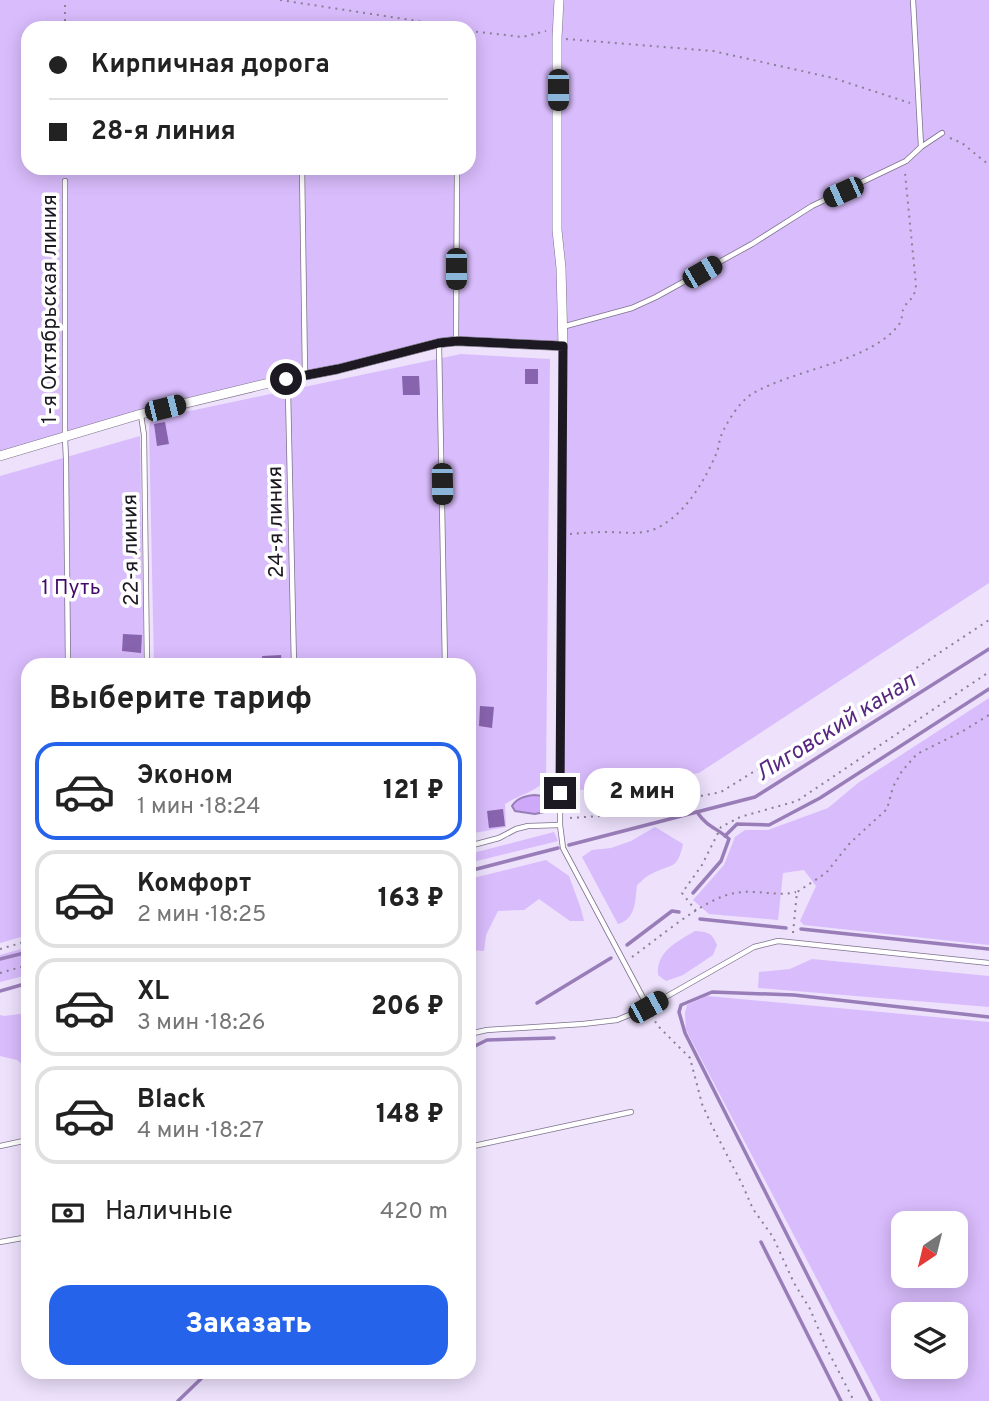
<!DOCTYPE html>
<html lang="ru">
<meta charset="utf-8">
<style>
:root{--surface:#fff;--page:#f2f2f2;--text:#222;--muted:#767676;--line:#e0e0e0;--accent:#2563eb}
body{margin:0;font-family:Overpass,sans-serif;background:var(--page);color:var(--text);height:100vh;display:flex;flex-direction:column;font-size:26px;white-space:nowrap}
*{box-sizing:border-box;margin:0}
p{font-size:23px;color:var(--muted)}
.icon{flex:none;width:38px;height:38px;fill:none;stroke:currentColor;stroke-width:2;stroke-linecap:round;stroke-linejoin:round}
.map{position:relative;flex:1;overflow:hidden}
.sheet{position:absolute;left:21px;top:658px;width:455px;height:721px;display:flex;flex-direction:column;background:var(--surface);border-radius:21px;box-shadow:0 4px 18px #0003}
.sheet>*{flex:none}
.hud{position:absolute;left:21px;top:21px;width:455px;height:154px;border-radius:21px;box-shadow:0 4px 18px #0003;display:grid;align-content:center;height:154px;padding:0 28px;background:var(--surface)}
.needle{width:46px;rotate:215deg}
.fabs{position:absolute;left:891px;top:1211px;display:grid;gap:14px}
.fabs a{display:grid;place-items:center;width:77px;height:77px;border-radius:14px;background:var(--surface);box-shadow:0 4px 18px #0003;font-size:35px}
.end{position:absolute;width:32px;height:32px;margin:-16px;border:9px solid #1d1922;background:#fff;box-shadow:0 0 0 4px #fff}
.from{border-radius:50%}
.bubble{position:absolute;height:49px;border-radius:21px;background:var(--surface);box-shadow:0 4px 18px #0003;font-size:23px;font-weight:800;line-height:49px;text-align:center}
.car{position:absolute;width:21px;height:42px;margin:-21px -10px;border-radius:9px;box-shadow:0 0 5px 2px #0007;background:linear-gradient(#222 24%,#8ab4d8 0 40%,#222 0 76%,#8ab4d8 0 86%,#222 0)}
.hud b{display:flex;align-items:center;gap:24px;height:66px;font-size:26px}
.hud b+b{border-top:2px solid var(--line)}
.hud i{width:18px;height:18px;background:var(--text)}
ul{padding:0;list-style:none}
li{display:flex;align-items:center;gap:21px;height:98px;margin:0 14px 10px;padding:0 14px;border:4px solid var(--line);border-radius:21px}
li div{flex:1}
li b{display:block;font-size:26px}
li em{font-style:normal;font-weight:800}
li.current{border-color:var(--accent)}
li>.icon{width:63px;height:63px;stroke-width:1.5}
h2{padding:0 28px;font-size:32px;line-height:84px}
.pay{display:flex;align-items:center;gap:18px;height:77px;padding:0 28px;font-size:26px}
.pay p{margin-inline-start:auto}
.button{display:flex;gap:14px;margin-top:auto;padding:14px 28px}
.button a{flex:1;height:80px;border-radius:21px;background:var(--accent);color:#fff;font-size:28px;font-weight:800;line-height:80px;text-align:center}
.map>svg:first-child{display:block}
</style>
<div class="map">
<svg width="989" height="1401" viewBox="0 0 989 1401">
<rect width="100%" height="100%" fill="#ede1fc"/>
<g fill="#d9bcfc" fill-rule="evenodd">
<path d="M0 0H989V583L699 773 560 793 562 346 457 341 286 379 0 456ZM28 28H469V168H28Z"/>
<path d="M461 354 550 359 546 781C532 793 521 794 505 804L506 827 469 834V665H154L149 426 152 419Z"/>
<path d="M140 436 144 665H28V935L0 943V476Z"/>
<path d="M989 698V945L804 925 800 921 816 886 804 870 783 873 778 920 709 914 693 900 724 865 735 837 745 830H768L828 808 858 783Z"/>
<path d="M655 827 683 844C677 871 672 863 651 874 646 876 642 881 637 885 635 901 636 919 618 924L582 857 592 850 611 848 631 841Z"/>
<path d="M554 832 558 841 469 863V854Z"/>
<path d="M546 860 569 876 581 909 584 921H570L539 899 524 910 498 911 486 935 484 951 469 950V879Z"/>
<path d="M695 931C707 932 712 932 717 945L713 955 683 975 666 981 658 975C656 951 677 942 695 931Z"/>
<path d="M28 947V975L0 982V955Z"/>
<path d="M812 959 989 976V1007L758 988 759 972 790 969Z"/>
<path d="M707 996 989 1022V1401H881L686 1030 685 1013 687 1005ZM903 1223H956V1276H903ZM903 1314H956V1367H903Z"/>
<path d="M28 1013V1069L17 1060 0 1056V1015L4 1016Z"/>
</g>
<path fill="#cea8f9" stroke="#997db8" stroke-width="2" d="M534 795 544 796 549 799 548 807 544 812 535 814 515 811 512 806C517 798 525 796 534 795Z"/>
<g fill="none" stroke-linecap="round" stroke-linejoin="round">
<g stroke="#997db8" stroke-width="3.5">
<path d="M725 836 737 824 769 825 820 798 989 689"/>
<path d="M569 845 755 797 989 649"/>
<path d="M469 871 558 848"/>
<path d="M693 893 721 861 729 839C717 828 707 827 697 812"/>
<path d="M700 919 786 928"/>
<path d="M801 929 989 949"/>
<path d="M627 945 672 911 679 912"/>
<path d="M0 959 28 952"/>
<path d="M0 991 28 983"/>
<path d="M537 1003 611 958"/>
<path d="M469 1049 487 1040 554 1038"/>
<path d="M761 1242 841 1401"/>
<path d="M178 1401 208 1372"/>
<path d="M871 1401 685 1033 679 1012 681 1005 712 992 794 995 989 1017"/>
</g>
</g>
<g fill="#8864af">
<rect x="525" y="369" width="13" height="15"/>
<path d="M402 376H419L420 395H403Z"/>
<path d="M165 422 169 444 157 446 154 424Z"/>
<path d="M123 634 142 635 141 653 122 651Z"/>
<path d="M281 655 282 664 263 665 262 656Z"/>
<path d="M480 706 494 707 492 728 479 726Z"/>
<path d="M503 809 505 826 489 828 487 811Z"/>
</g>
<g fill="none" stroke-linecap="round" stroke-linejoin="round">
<g stroke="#7d728a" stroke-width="6">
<g id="service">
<path d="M913 0 921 146"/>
<path d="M302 168 305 374"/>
<path d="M65 181V438L66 459 68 665"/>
<path d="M562 327 632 308 656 297 752 244 812 206 906 161 921 147 942 133"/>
<path d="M456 340 457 168"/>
<path d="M439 344 445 665"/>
<path d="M563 346 560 825 563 848 648 1007"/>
<path d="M286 380 288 392 294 665"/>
<path d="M141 415 144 435 147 665"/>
<path d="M469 846 499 838 516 829 528 826 560 825"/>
<path d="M469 1034 487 1030 583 1024 617 1020 648 1007 754 947 778 941 989 963"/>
<path d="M0 1146 28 1140"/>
<path d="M469 1147 631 1112"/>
<path d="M0 1242 28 1237"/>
</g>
</g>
<g stroke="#7d728a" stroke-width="10">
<path id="minor" d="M0 456 141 414 286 379 338 369 439 343 456 341 563 346 561 268 557 230V38L559 0"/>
</g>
<g stroke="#898193" stroke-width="2" stroke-dasharray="2 5" stroke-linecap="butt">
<path d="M280 0 424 22 449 28"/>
<path d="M65 28V0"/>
<path d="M469 31 523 37 546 31"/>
<path d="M566 39 713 51 833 78 910 103"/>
<path d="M950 138 962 143 989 165"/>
<path d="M570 534C582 533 595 532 607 532 625 532 642 536 659 527 687 512 705 480 717 452 719 447 719 441 721 436 726 423 740 401 752 394 793 369 873 362 900 323 903 317 901 313 904 308 909 297 914 302 916 285L905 173"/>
<path d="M570 818 600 816 721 792 853 710 989 620"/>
<path d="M696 911 682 893 702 865 721 827 740 817 797 801 989 672"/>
<path d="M793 933 797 892 826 873 850 843 887 809 893 787 902 771 917 754 963 731 989 715"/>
<path d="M0 949 28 941"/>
<path d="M632 957C659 938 704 898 735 893 756 889 776 897 796 892"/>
<path d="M0 973 28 965"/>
<path d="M652 1015 657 1025 690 1058 702 1104 712 1126 742 1184 753 1209 773 1237 794 1283 810 1309 827 1349 854 1401"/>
</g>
<use href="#service" stroke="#fff" stroke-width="4.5"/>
<use href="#minor" stroke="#fff" stroke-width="9"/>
</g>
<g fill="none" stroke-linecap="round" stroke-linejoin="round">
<path stroke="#1d1922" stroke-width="9" d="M286 379 338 369 439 343 457 341 563 346 560 793"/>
</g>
<g text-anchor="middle" stroke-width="7" stroke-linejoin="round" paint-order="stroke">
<g font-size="21" fill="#1d1922" stroke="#fff">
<text transform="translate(49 309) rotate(-90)" y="7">1-я Октябрьская линия</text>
<text transform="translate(275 522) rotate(-91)" y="7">24-я линия</text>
<text transform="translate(130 550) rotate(-91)" y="7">22-я линия</text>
</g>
<g font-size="21" fill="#430a6a" stroke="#fff">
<text x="71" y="594">1 Путь</text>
</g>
<g font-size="23" font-style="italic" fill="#582783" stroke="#fff">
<text transform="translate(835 726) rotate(-32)" y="8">Лиговский канал</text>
</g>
</g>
</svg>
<div class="fabs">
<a><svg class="needle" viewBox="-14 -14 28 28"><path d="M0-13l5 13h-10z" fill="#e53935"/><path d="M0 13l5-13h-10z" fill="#767676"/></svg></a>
<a><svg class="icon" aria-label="layers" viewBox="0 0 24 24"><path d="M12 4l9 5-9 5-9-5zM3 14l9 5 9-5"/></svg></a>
</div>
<i class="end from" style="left:286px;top:379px"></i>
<i class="end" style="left:560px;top:793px"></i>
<div class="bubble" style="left:584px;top:768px;width:116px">2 мин</div>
<i class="car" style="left:558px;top:90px;rotate:180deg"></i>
<i class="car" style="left:843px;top:192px;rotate:246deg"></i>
<i class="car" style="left:456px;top:269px;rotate:180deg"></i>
<i class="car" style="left:702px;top:272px;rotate:60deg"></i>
<i class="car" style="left:165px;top:408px;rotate:76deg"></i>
<i class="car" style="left:442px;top:484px;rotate:179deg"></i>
<i class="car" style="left:648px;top:1007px;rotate:61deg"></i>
<div class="hud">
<b><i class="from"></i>Кирпичная дорога</b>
<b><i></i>28-я линия</b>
</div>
<section class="sheet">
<h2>Выберите тариф</h2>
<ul>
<li class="current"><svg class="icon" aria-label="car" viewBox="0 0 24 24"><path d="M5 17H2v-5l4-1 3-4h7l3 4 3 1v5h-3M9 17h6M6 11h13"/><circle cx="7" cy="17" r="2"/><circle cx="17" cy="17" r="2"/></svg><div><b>Эконом</b><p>1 мин · 18:24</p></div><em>121 ₽</em></li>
<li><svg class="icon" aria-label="car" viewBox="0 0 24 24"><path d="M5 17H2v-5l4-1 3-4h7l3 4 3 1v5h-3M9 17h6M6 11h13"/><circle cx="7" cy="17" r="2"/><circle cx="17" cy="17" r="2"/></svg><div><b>Комфорт</b><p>2 мин · 18:25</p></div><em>163 ₽</em></li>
<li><svg class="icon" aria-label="car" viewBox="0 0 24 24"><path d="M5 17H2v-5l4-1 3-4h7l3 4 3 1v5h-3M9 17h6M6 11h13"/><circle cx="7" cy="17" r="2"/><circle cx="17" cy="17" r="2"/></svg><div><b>XL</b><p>3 мин · 18:26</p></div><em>206 ₽</em></li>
<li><svg class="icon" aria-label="car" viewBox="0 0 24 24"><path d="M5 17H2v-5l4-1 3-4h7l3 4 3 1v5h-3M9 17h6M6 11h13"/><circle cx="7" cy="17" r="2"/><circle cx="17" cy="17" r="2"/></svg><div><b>Black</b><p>4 мин · 18:27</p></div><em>148 ₽</em></li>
</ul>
<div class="pay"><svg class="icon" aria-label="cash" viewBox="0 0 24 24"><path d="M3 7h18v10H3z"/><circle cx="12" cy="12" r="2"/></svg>Наличные<p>420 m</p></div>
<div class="button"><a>Заказать</a></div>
</section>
</div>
